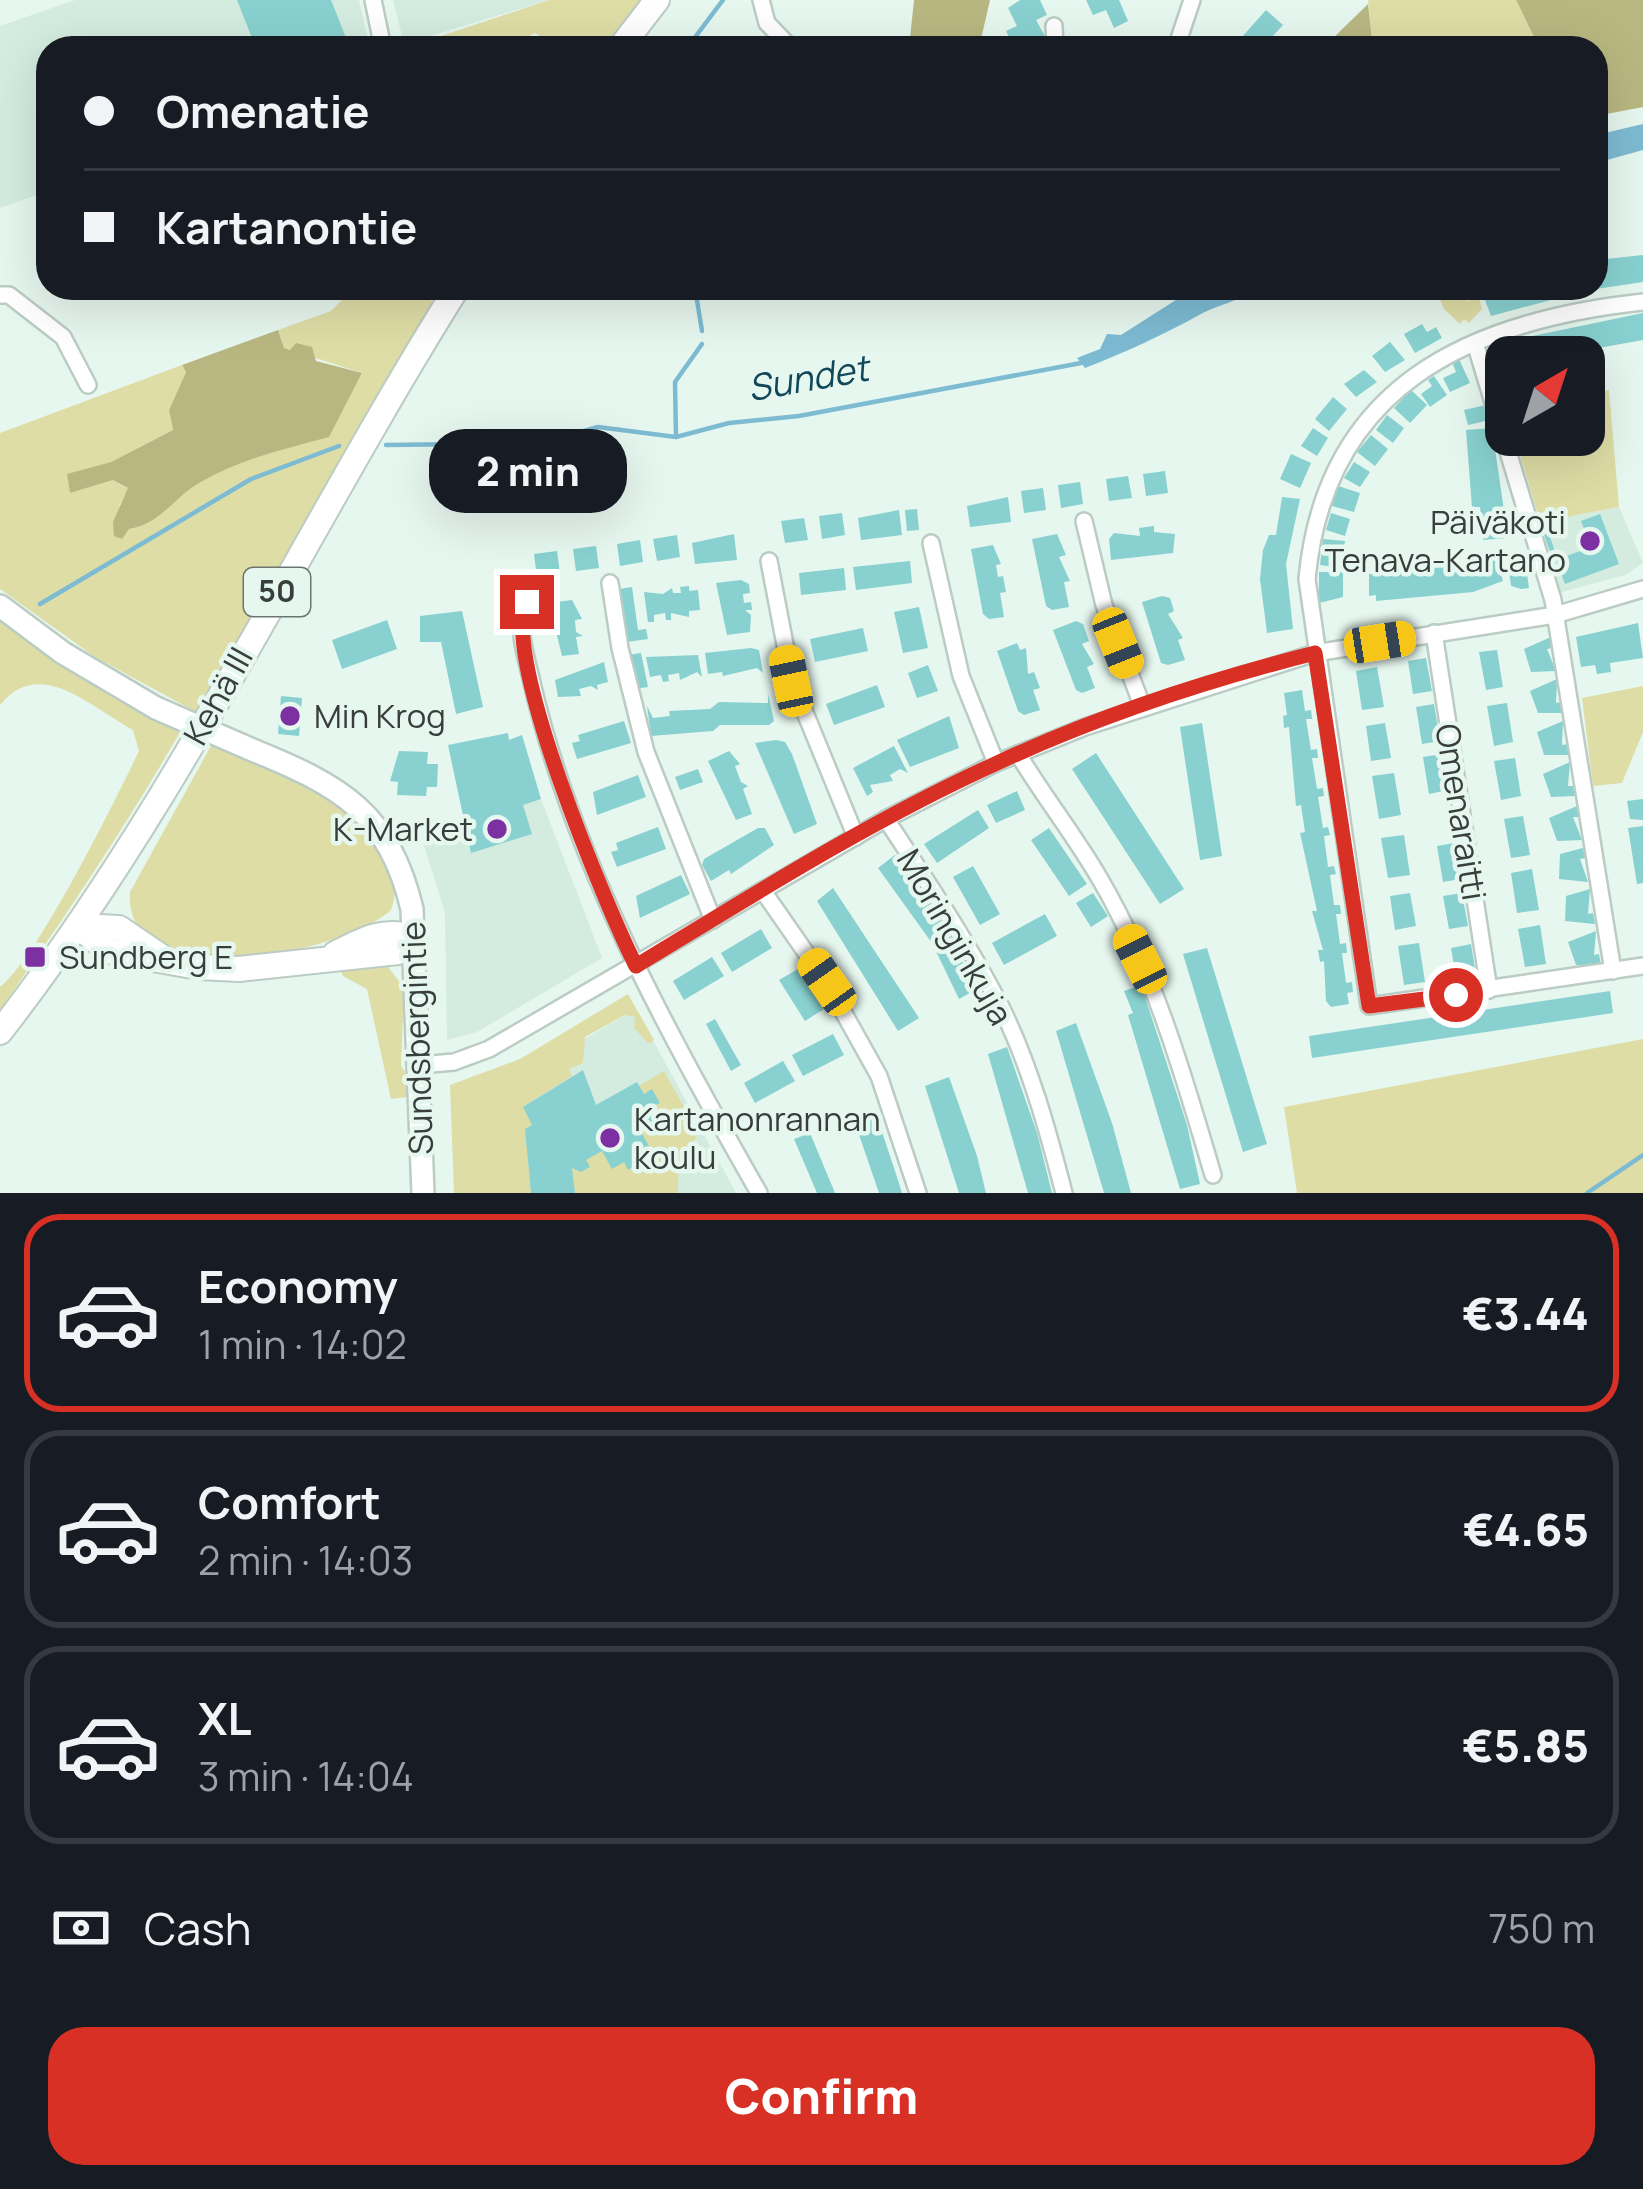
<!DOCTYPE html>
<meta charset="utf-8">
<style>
:root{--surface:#171b24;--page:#20242c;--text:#f1f3f6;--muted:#9ea1a6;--line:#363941;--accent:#d93025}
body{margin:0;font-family:Manrope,sans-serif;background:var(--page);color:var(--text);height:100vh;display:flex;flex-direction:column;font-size:45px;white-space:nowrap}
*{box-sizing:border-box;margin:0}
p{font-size:39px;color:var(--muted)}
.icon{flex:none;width:66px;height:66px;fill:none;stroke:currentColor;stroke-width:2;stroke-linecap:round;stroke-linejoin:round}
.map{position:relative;height:1193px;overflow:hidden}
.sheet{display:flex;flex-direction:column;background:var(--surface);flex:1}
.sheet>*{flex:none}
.hud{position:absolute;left:36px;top:36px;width:1572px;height:264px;border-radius:36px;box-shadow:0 12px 48px #0002;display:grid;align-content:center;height:264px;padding:0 48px;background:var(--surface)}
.needle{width:78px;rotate:39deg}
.buttons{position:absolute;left:1485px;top:336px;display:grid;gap:24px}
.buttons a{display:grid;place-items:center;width:120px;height:120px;border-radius:24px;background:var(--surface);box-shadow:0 12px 48px #0002;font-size:60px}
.end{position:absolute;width:54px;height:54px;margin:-27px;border:15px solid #d93025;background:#fff;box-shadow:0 0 0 6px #fff}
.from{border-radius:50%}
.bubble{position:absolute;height:84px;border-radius:36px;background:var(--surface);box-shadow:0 12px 48px #0002;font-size:39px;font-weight:800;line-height:84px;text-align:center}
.car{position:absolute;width:36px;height:72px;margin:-36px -18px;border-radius:15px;box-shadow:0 0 9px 3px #0007;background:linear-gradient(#f5c518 24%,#345 0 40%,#f5c518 0 76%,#345 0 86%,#f5c518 0)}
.hud b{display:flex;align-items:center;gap:42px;height:114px;font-size:45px}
.hud b+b{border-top:3px solid var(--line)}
.hud i{width:30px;height:30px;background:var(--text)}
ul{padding:21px 0 0;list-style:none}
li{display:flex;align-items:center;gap:36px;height:198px;margin:0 24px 18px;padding:0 24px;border:6px solid var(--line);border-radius:36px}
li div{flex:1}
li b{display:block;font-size:45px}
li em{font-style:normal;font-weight:800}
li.selected{border-color:var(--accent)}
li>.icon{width:108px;height:108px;stroke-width:1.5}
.pay{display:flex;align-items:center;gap:30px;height:132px;padding:0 48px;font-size:45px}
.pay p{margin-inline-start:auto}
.button{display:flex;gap:24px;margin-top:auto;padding:24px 48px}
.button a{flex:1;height:138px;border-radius:36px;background:var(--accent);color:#fff;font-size:48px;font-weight:800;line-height:138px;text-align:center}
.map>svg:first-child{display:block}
</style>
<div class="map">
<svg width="1643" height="1193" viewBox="0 0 1643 1193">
<rect width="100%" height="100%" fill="#e6f7ef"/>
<g fill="#d3ecdf">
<path d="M75 0H359L370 48H48V191L0 208V26Z"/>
<path d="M393 0H549L404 44Z"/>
<path d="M1619 507 1643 563 1625 575 1558 593 1540 522Z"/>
<path d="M541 799 602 958 477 1032 447 1040 445 912 421 836Z"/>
<path d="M636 1009 736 1193H519L511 1082Z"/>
</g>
<g fill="#dfdda6">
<path d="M549 0H641L606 48H558L535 33 508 48H405Z"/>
<path d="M1368 0H1516L1536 41 1523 48H1373Z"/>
<path d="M354 288H410L434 302 196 712 95 657 0 589V433L182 365 186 372 169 410 173 430 111 462 68 475 70 493 113 480 129 489 119 506 129 529C161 524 174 497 201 482 241 459 285 449 329 436L362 373 284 348 278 330 331 311Z"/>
<path d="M1435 288 1469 301 1478 294 1482 309 1469 323 1464 319 1460 324 1444 309Z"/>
<path d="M1609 390 1619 507 1540 522 1514 435H1584V396Z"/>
<path d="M0 614 183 727C127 825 64 918 0 1010V987C38 957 115 801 139 751L133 730C89 706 40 656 0 705Z"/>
<path d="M1643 686V732L1622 783 1593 786 1582 698Z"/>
<path d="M212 744C277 768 340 787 378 849 391 870 400 885 391 910 345 953 123 1000 130 892Z"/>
<path d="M386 964 404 988 401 1066 410 1079 407 1097 391 1099 367 989 343 976 338 965Z"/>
<path d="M628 994 654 1040 649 1044 634 1028 635 1017 625 1015 585 1037 583 1063 569 1069 572 1076 524 1106 532 1125 525 1129 531 1193H454L450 1085 520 1059Z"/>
<path d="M1643 1039V1193H1297L1284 1107Z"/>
<path d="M664 1071 698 1132 690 1153 679 1151 678 1193H575L572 1168 581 1172 589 1168 586 1160 602 1151 613 1168 624 1162 629 1170 641 1163 640 1130 657 1120 651 1107 659 1102 652 1090 644 1094 639 1086Z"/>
</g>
<g fill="#b9b781">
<path d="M914 0H990L979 48H909Z"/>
<path d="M1516 0H1643V107L1596 116V48H1523L1536 41Z"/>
<path d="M1368 4 1373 48H1323Z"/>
<path d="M278 330 284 348 290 350 296 343 312 347 316 361 362 373 329 437C285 449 241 459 201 482 174 497 161 524 129 529L122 539 114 536 113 522 128 488 113 480 70 493 67 474 111 462 173 430 169 410 186 372 182 365Z"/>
</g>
<g fill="#7dbbd3">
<path d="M1643 124V150L1596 163V135Z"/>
<path d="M1181 288H1253C1238 303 1219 304 1201 314 1163 335 1126 352 1085 368L1077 358 1100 349 1107 334 1121 335 1179 298Z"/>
</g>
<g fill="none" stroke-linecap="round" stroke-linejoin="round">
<g stroke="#7dbbd3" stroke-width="4.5">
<path d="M687 48 723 0"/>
<path d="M695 288 702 331"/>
<path d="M676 437 675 382 702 344"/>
<path d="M386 445 541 443 598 427 676 437 729 423 799 416 1081 363"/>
<path d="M40 604 251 479 339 446"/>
<path d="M1587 1193 1643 1155"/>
</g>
</g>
<g fill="#88d1d0">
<path d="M237 0H331L350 48H256Z"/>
<path d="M1020 0H1040L1047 15 1036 20 1046 38 1025 48H1014L1006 31 1017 26 1008 8Z"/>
<path d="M1086 0H1119L1128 21 1114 28 1106 10 1093 15Z"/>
<path d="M1266 10 1283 25 1270 39 1271 48H1252L1241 38Z"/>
<path d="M1643 255V282L1596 289V260Z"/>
<path d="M1493 288H1588V290L1491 316 1482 292Z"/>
<path d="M1643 313V340L1548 357H1509L1504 342Z"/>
<path d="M1422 324 1427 332 1436 327 1442 338 1415 353 1404 334Z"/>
<path d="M1390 342 1405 360 1385 372 1372 356Z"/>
<path d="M1459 359 1470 383 1450 392 1443 378 1456 372 1452 362Z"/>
<path d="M1364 370 1377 382 1356 397 1344 384Z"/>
<path d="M1434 376 1447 395 1430 407 1421 394 1432 386 1428 380Z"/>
<path d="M1411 390 1427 405 1410 423 1394 408Z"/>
<path d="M1333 397 1347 409 1329 431 1315 419Z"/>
<path d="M1486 405 1490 420 1468 425 1464 410Z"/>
<path d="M1387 415 1404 428 1393 443 1376 430Z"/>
<path d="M1313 428 1328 438 1317 456 1301 446Z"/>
<path d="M1492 428 1508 538 1483 540 1480 507H1472L1466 430Z"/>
<path d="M1371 435 1388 449 1375 466 1357 452Z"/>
<path d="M1291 454 1311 463 1300 488 1280 479Z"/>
<path d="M1354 462 1370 472 1360 487 1344 478Z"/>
<path d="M1165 471 1168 493 1146 496 1143 474Z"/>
<path d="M1128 476 1132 498 1109 501 1106 479Z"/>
<path d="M1080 482 1083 504 1061 508 1058 485Z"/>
<path d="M1338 486 1360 493 1354 512 1332 506Z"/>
<path d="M1043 488 1046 510 1024 513 1021 491Z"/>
<path d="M1008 497 1011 522 970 527 967 506Z"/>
<path d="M1282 497 1300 499 1286 564 1293 629 1267 633 1260 579 1263 550 1269 535H1276Z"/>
<path d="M917 509 919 530 907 531 905 510Z"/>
<path d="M899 510 902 535 861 540 858 518Z"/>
<path d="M842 513 845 535 822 539 819 516Z"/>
<path d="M1331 513 1350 519 1345 536 1326 530Z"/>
<path d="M1600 514 1619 564 1565 584 1556 560 1591 547 1581 521Z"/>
<path d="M804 518 808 540 785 543 781 521Z"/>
<path d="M1552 522 1556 535 1550 537 1556 555 1552 557 1541 526Z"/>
<path d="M1154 526V532L1175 534 1173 553 1111 560 1109 539 1114 533 1140 536 1139 528Z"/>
<path d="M734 534 737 560 695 564 692 543Z"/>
<path d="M1057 534 1066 555 1059 557 1070 581 1064 582 1069 607 1052 610 1046 606 1032 539Z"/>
<path d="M677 535 680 557 657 561 653 539Z"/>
<path d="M1323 539 1345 541 1341 568 1320 565Z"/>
<path d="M640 540 643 562 620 566 617 544Z"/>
<path d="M993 545 1001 564 996 565 998 577 1003 576 1006 592 1000 593 1004 617 989 619 983 614 971 549Z"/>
<path d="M596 546 599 568 576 571 573 549Z"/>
<path d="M557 551 560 573 537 577 534 554Z"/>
<path d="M1495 553 1503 581 1473 592 1376 601V595L1369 596V574L1462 565Z"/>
<path d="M1525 560 1529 588 1521 589 1511 586 1508 563Z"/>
<path d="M910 561 912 583 856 590 853 567Z"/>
<path d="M844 568 846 590 801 595 799 573Z"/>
<path d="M1319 572H1343V597L1319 603Z"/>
<path d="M741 580 749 584 750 593 743 594 744 603 751 602 752 610H745L751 615 750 632 727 635 716 583Z"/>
<path d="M689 586V591L698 590 700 610 689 611V617L671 613V620H666L665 613 654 615V622H648L644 592 663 594 672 588 673 593H681L680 587Z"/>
<path d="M632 587 638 630 646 629 648 639 627 642 619 589Z"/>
<path d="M1162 596 1170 598 1174 611 1168 614 1183 638 1178 640 1185 660 1168 665 1161 663 1142 602Z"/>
<path d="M572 600 582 619 575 620 576 632 583 636 576 637 579 654 562 656 549 603Z"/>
<path d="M919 607 928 648 903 653 894 612Z"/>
<path d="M462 611 483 707 456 714 441 642H420V616Z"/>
<path d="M387 620 397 649 342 669 332 640Z"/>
<path d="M1076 621 1083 624 1089 641 1082 644 1094 664 1087 667 1095 688 1082 693 1076 690 1053 630Z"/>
<path d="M1638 623 1643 658 1610 663 1611 672 1597 674 1595 665 1581 667 1576 637Z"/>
<path d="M863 628 868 651 815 662 810 639Z"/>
<path d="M1551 637 1552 648 1547 649 1556 671 1531 672 1524 649Z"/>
<path d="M1017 643 1020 650 1026 648 1028 674 1034 672 1040 688 1033 690 1040 710 1024 715 1018 711 997 651Z"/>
<path d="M751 648 759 650 763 673 757 668 723 676 722 672 708 674 705 653Z"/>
<path d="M1497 650 1503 687 1486 690 1479 652Z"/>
<path d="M641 653 648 687 635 689 628 655Z"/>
<path d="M698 655 702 677 697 672 680 680 679 673 668 675 669 681 663 682 661 675 650 677 646 657Z"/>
<path d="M1426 658 1432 691 1413 694 1408 661Z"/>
<path d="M604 662 608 682 597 685 598 690 591 686 579 689 581 696 558 697 555 680Z"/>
<path d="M928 665 938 691 917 698 908 673Z"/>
<path d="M1377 667 1384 707 1362 710 1356 671Z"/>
<path d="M1557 679 1556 703 1561 702 1562 713H1538L1530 691Z"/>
<path d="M877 685 885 707 834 725 826 704Z"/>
<path d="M1302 690 1305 711 1311 710 1312 719H1306L1311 750 1317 749 1318 758H1312L1317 789 1323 788 1324 796 1318 797 1323 828 1328 827 1330 835 1324 836 1328 867 1334 866 1336 874 1330 875 1334 905H1340L1341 914H1336L1340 944 1346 943 1347 953H1342L1346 983 1352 982 1353 992 1347 993 1349 1004 1331 1007 1326 1001 1324 961 1320 962 1318 950H1323L1312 911H1317L1300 833 1305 832 1301 805 1296 806 1289 727 1284 728 1283 716 1287 715 1284 693Z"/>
<path d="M768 694 774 721 769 725H720L713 731 651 736 647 706 653 718 670 716 669 711 710 709 719 702 768 703Z"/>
<path d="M281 696 302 698 299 736 278 734Z"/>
<path d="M1507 703 1513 742 1494 746 1487 706Z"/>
<path d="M1434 704 1440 741 1422 744 1416 707Z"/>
<path d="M949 716 959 748 910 767 897 740Z"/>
<path d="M624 721 631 743 577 759 572 743 580 741 578 735Z"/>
<path d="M1563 721 1562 745 1567 744 1569 755H1544L1537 732Z"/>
<path d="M1202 723 1222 856 1200 860 1180 727Z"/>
<path d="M1385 723 1391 758 1371 761 1366 726Z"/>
<path d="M508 733 509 740 522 735 541 799 523 805 532 834 471 853 448 745Z"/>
<path d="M776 740 785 742 792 754 817 824 794 834 755 743Z"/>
<path d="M894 746 908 773 900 769 890 775 893 781 870 785 873 792 867 796 853 768Z"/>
<path d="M399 751 428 752 427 764H438L437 787H427L426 796 397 795 398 782 390 781Z"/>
<path d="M729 751 740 764 735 766 741 782 748 786 743 789 752 814 736 820 708 761Z"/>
<path d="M1096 753 1184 889 1160 904 1072 769Z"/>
<path d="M1442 754 1448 790 1429 794 1423 757Z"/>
<path d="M1515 758 1521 796 1501 800 1494 761Z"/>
<path d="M1570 762 1568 786H1573L1575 796 1551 797 1543 774Z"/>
<path d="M698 769 703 782 680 790 675 777Z"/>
<path d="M1394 773 1401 815 1379 819 1372 776Z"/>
<path d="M638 775 646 797 597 815 593 792Z"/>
<path d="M1017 791 1025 810 996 823 987 805Z"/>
<path d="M1643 799V820L1630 819 1627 801Z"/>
<path d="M1577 806 1578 817H1573L1582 840 1557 841 1549 818Z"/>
<path d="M978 810 989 828 937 863 924 844Z"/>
<path d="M1523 816 1530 855 1511 858 1504 819Z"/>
<path d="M1643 826V883L1637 884 1628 828Z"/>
<path d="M658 827 666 849 617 867 611 852 618 850 616 843Z"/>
<path d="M758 828H765L774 845 731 874 729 870 711 881 702 865 704 859Z"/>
<path d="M1049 828 1087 884 1069 896 1031 840Z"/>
<path d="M1404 835 1410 875 1388 878 1381 838Z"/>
<path d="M1454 843 1460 879 1443 882 1437 846Z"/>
<path d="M1583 848 1585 858 1580 859 1588 882 1559 879 1560 854Z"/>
<path d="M895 855 933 906 977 989 959 999 932 943 878 868Z"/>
<path d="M973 866 1000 914 980 925 953 877Z"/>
<path d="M1532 869 1539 910 1517 913 1511 873Z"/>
<path d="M681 875 690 894 640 918 636 896Z"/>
<path d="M833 888 919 1018 898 1031 817 901Z"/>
<path d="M1590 889 1588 914 1593 913 1595 924 1565 921 1566 896Z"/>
<path d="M1093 893 1108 916 1091 927 1076 903Z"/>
<path d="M1410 893 1416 926 1395 930 1390 896Z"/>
<path d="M1462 893 1468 926 1449 929 1443 896Z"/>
<path d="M1045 914 1057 936 1004 965 992 943Z"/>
<path d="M1540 925 1546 964 1525 967 1518 929Z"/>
<path d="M761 929 772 948 732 972 721 953Z"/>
<path d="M1596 931 1594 955 1599 954 1601 965H1576L1568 942Z"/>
<path d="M1419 943 1425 982 1404 985 1398 946Z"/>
<path d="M1471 944 1476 975 1456 978 1451 948Z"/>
<path d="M1207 948 1267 1144 1243 1152 1183 954Z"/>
<path d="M712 957 724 976 684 1000 673 981Z"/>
<path d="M798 969 824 1009 805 1021 779 980Z"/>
<path d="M1141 985 1187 1125 1200 1184 1180 1189 1128 1015 1133 1013 1124 991Z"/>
<path d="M1610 991 1613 1013 1312 1058 1309 1036Z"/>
<path d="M715 1019 741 1065 731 1071 706 1024Z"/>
<path d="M1076 1023 1112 1123 1131 1193H1104L1056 1031Z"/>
<path d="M833 1034 844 1055 803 1076 792 1055Z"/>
<path d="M1007 1047 1037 1133 1052 1193H1028L988 1054Z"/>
<path d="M783 1061 795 1081 755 1103 744 1083Z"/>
<path d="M583 1070 596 1105 637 1082 644 1094 652 1089 660 1103 651 1107 658 1119 640 1130 650 1148 638 1155 642 1162 628 1170 624 1162 612 1169 602 1151 586 1160 590 1167 581 1172 572 1168 575 1193H531L525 1129 532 1125 523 1107Z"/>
<path d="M949 1077 977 1156 986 1193H959L925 1086Z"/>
<path d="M876 1114 897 1177 902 1193H879L855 1123Z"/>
<path d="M810 1133 835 1193H817L794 1139Z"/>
</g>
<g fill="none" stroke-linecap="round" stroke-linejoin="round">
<g stroke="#bbccc4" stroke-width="20">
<g id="minor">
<path d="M373 0 383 48"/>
<path d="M761 0 767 23 791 48"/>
<path d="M1054 26 1055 48"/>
<path d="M1176 48 1192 0"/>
<path d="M0 295H9L63 337 88 385"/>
<path d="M1643 302C1467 321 1325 387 1307 579L1369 1006 1643 966"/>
<path d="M1475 343 1553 600 1613 971"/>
<path d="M1084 521 1104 605 1143 708"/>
<path d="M931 543 961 676 996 763"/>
<path d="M769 561 792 681 856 837"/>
<path d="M610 583 620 648 646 752 713 920"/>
<path d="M527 602C514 624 527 659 532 683 575 866 667 1031 759 1193"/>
<path d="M1434 633 1489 990"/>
<path d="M1018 754C1044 797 1075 836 1100 879 1154 972 1183 1073 1213 1175"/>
<path d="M886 819C927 882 968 942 1002 1009 1030 1066 1048 1131 1064 1193"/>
<path d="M763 891 827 983 879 1076 918 1193"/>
<path d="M420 1065 454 1062 489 1049 886 819 996 763 1085 727 1315 653 1555 615 1643 589"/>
</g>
</g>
<g stroke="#bbccc4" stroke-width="26">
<g id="major">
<path d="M0 606 63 653 156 708"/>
<path d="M255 751C341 786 389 813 412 909L423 1193"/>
</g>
</g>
<g stroke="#bbccc4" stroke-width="28">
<g id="highway">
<path d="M620 48 657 0"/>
<path d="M78 926 108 951 198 967 239 969 398 952 414 938C384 927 362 940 335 954"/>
<path d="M78 926 119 928 163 958"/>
<path d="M0 1032C179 802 303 534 457 288"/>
</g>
</g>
<use href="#minor" stroke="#fff" stroke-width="15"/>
<use href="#major" stroke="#fff" stroke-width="21"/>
<use href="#highway" stroke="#fff" stroke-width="24"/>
<g stroke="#bbccc4" stroke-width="26" stroke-linecap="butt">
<path id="major-bridge" d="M156 708 255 751"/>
</g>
<use href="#major-bridge" stroke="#fff" stroke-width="21"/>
</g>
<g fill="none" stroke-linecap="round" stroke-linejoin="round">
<path stroke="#d93025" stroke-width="15" d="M527 602C499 652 608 911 636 966 753 895 870 821 995 764 1096 717 1208 680 1315 653L1369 1006 1456 995"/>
</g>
<g fill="#7d30a1" stroke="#e6f7ef" stroke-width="4.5">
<circle cx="1590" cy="541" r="12"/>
<circle cx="290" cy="716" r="12"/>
<circle cx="497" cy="829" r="12"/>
<rect x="23" y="945" width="24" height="24" rx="6"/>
<circle cx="610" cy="1138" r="12"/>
</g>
<g text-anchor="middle" stroke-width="9" stroke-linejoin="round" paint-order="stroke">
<rect fill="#e6f7ef" stroke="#6c7671" stroke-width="3" x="244" y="568" width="66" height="48" rx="9"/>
<g font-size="30" font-weight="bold" fill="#373e3b">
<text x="277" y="602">50</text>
</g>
<g font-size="33" fill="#373e3b" stroke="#e6f7ef" text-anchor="start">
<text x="1566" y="534" text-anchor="end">Päiväkoti<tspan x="1566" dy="38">Tenava-Kartano</tspan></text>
<text x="314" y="728">Min Krog</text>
<text x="473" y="841" text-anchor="end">K-Market</text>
<text x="59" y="969">Sundberg E</text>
<text x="634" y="1131">Kartanonrannan<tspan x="634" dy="38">koulu</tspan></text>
</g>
<g font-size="33" fill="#373e3b" stroke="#e6f7ef">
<text transform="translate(218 696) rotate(-61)" y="12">Kehä III</text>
<text transform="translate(1461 812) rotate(81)" y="12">Omenaraitti</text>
<text transform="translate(955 937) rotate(60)" y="12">Moringinkuja</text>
<text transform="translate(417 1038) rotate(-92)" y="12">Sundsbergintie</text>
</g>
<g font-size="36" font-style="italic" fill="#124759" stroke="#e6f7ef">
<text transform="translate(808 378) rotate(-10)" y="13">Sundet</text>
</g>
</g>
</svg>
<div class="buttons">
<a><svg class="needle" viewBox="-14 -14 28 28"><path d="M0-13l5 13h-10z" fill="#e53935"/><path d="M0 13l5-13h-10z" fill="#9ea1a6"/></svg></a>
</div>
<i class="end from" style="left:1456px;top:995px"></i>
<i class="end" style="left:527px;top:602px"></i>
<div class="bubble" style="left:429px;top:429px;width:198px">2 min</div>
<i class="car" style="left:1380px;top:642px;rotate:81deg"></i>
<i class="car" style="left:1118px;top:643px;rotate:158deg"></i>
<i class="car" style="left:791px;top:681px;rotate:348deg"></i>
<i class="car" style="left:1140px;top:959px;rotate:333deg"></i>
<i class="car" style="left:827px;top:982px;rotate:325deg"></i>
<div class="hud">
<b><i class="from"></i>Omenatie</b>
<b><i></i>Kartanontie</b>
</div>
</div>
<section class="sheet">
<ul>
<li class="selected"><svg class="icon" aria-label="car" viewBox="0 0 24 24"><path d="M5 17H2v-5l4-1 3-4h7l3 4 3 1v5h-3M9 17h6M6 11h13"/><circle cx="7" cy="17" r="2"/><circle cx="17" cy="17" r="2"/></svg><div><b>Economy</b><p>1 min · 14:02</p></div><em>€3.44</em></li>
<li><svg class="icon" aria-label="car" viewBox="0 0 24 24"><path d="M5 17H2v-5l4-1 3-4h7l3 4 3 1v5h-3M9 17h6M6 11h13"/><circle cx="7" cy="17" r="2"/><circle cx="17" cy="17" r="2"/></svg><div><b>Comfort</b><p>2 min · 14:03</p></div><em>€4.65</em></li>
<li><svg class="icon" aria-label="car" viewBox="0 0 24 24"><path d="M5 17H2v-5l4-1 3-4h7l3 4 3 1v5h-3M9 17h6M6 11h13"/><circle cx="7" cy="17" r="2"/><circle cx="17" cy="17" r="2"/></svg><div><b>XL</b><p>3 min · 14:04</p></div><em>€5.85</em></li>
</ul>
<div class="pay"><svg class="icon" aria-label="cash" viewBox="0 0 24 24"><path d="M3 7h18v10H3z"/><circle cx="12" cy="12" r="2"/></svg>Cash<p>750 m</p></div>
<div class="button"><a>Confirm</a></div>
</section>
